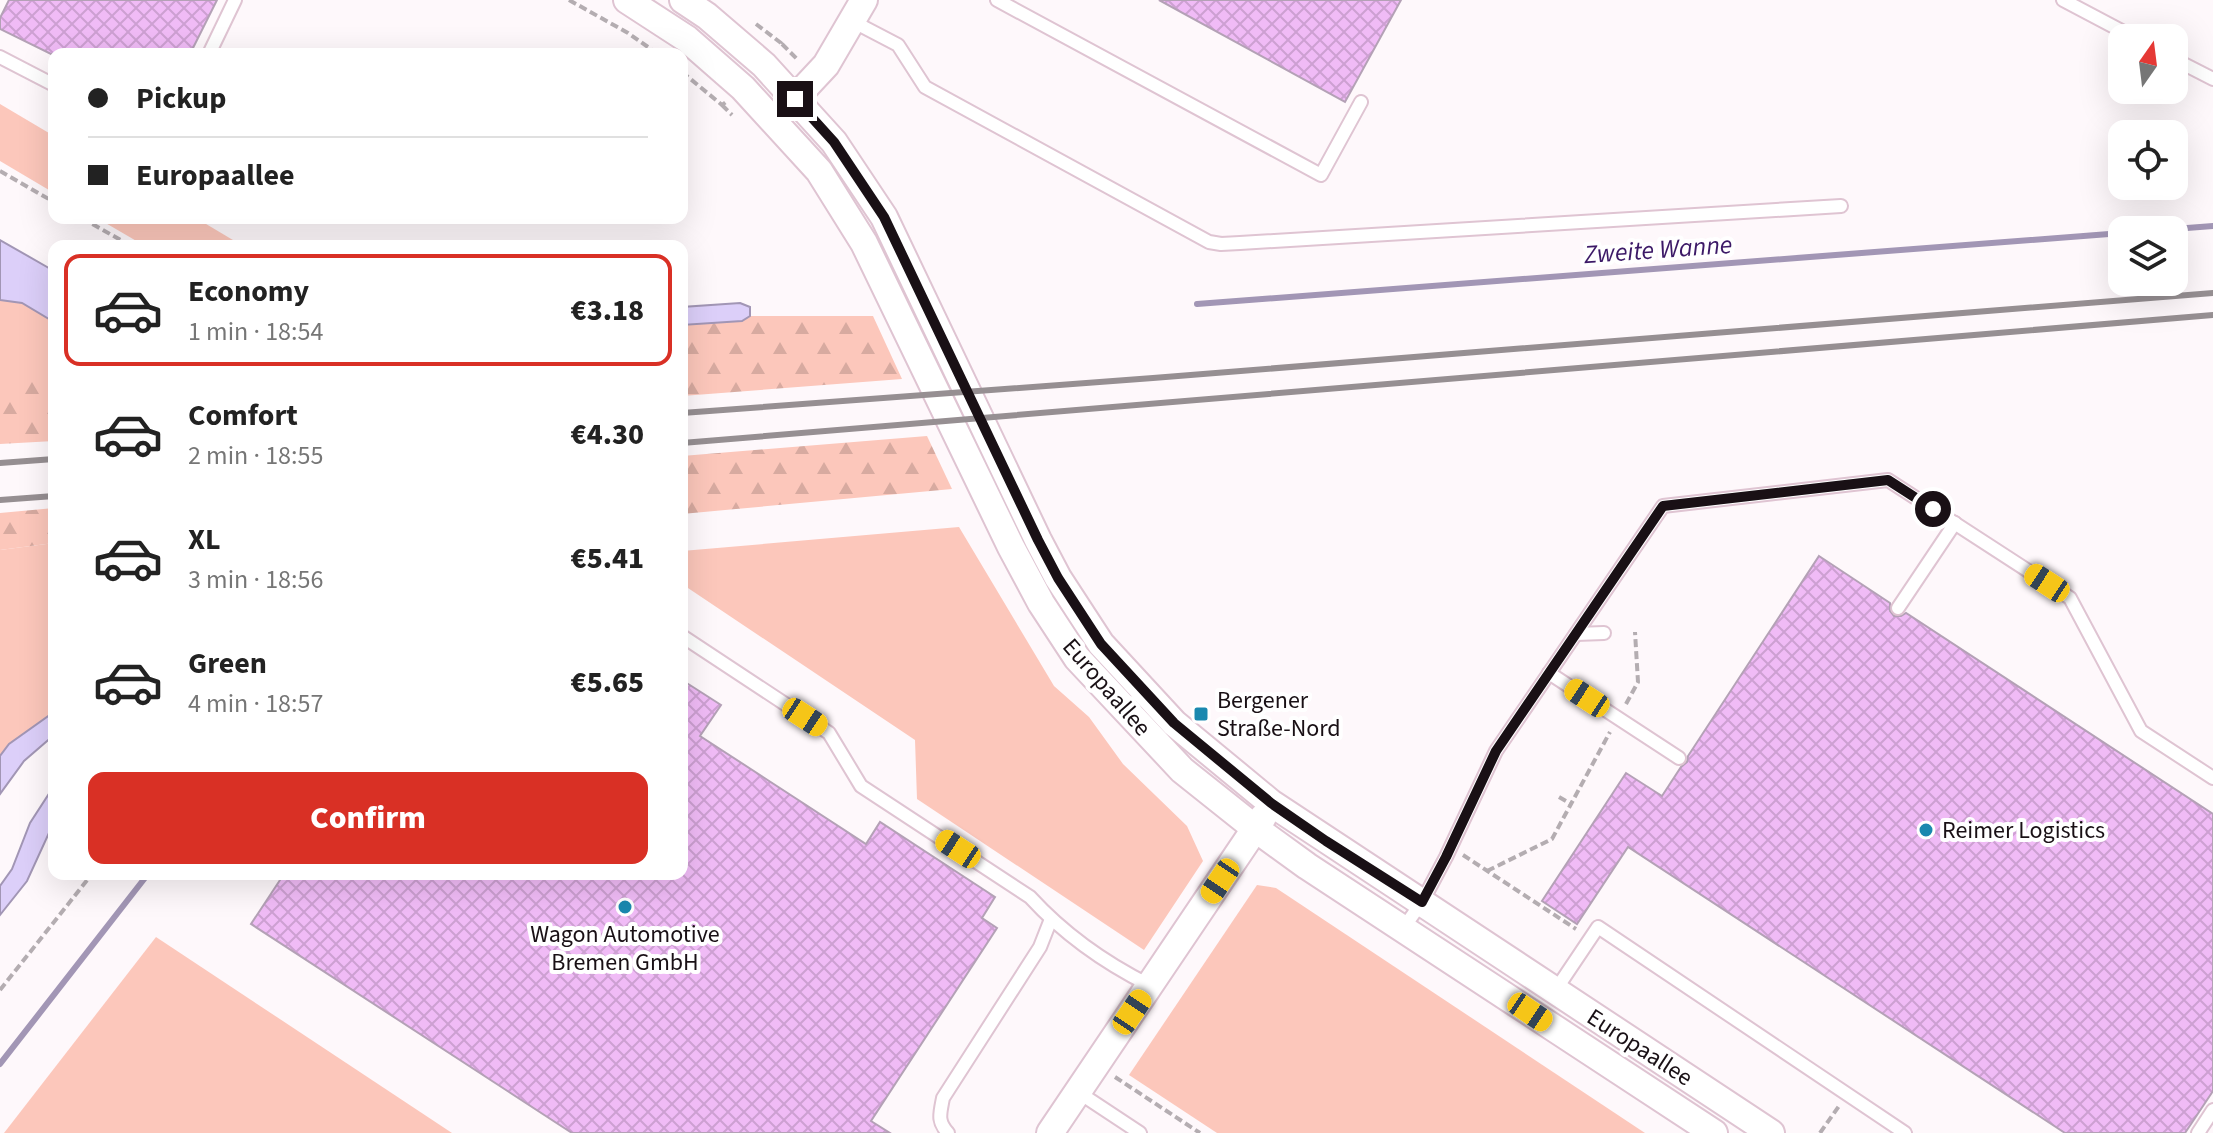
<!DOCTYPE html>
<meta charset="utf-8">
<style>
:root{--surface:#fff;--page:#f6f6f6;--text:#222;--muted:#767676;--line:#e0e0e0;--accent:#d93025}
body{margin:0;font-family:"Source Sans 3",sans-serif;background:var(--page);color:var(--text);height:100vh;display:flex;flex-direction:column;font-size:30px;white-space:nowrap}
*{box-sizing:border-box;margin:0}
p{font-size:26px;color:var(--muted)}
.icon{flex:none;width:44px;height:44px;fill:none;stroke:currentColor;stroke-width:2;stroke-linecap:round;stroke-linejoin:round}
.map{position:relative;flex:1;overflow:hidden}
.side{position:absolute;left:48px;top:240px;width:640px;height:640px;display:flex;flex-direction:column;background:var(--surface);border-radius:16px;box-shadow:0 8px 32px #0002}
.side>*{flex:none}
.banner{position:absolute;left:48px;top:48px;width:640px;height:176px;border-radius:16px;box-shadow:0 8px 32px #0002;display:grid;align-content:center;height:176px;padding:0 40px;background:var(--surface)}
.needle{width:52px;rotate:14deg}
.fabs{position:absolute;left:2108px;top:24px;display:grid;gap:16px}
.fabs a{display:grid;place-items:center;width:80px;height:80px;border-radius:16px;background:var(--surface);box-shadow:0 8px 32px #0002;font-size:40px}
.end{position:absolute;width:36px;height:36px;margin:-18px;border:10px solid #191015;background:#fff;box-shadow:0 0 0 4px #fff}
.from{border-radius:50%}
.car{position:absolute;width:24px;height:48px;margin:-24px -12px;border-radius:10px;box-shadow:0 0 6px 2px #0007;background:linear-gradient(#f5c518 24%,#345 0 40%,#f5c518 0 76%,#345 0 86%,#f5c518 0)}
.banner b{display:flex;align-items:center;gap:28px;height:76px;font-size:30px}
.banner b+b{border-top:2px solid var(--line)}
.banner i{width:20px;height:20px;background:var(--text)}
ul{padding:14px 0 0;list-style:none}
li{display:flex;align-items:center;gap:24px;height:112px;margin:0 16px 12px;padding:0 24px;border:4px solid transparent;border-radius:16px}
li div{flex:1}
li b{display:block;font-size:30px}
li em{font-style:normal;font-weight:800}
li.active{border-color:var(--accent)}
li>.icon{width:72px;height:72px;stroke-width:1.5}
.cta{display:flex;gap:16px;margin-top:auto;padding:16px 40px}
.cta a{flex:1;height:92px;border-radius:16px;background:var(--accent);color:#fff;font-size:32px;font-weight:800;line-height:92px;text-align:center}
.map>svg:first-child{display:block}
</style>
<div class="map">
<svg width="2213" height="1133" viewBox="0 0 2213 1133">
<defs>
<pattern id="forest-firs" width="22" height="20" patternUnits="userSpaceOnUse" patternTransform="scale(2)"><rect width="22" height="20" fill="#fcc7bb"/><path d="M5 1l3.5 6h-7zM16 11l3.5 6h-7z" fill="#d7aaa0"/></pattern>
<pattern id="building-cross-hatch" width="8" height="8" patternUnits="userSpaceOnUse" patternTransform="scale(2)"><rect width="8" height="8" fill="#f0bbf6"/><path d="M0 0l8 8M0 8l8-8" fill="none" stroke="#cda0d2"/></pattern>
</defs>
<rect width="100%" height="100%" fill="#fef8fb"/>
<g fill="#fcc7bb">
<path d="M0 104 54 136V193L0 161Z"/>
<path d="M97 218H196L243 246H145Z"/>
<path d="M0 300 22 303 54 322V379H0Z"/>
<path d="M959 527 1054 686 1089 717 1123 764 1187 826 1203 861 1144 950 917 799 915 740 682 584V551Z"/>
<path d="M54 543V711L0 756V550Z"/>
<path d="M1257 885 1276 888 1645 1133H1217L1129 1075Z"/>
<path d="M156 937 452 1133H4Z"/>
</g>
<g fill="url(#forest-firs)">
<path d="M750 316H873L902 379 682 396V325L742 321Z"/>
<path d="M0 379H54V441L0 444Z"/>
<path d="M927 436 952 489 682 514V456Z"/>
<path d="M54 508V543L0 550V513Z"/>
</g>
<g fill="#dccff9" stroke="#a296b5" stroke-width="2">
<path d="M0 240 54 271V322L22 303 0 300Z"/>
<path d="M740 303 750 307V316L742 321 682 325V307Z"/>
<path d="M54 712V735L24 761 0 794V756L9 744Z"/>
<path d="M54 786V822L27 881 0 915V886L12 869 30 823Z"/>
</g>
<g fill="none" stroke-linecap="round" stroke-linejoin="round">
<g stroke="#a296b5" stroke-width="6">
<path d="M2161 230 2213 226"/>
<path d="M1197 304 2122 233"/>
<path d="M0 1064 148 874"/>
</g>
</g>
<g fill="url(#building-cross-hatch)" stroke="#b4a1b6" stroke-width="2">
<path d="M9 0H217L190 54H51L0 29V18Z"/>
<path d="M1159 0H1401L1345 102Z"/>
<path d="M1819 556 1890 603V611L1894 616H1901L1906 613 2213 814V1091L2185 1133H2065L1628 847 1577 924 1542 901 1626 773 1662 796 1681 767 1687 762 1688 756Z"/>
<path d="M682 680 721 705 700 736 866 844 880 822 995 897 982 918 997 928 871 1121 890 1133H572L251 924 284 874H682Z"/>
</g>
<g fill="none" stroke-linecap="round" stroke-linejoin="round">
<g stroke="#dfc4d2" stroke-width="16">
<g id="lane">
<path d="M997 0 1321 175 1361 102"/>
<path d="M2063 0 2135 38"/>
<path d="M852 21 898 45 925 87 1209 242 1221 244 1240 243 1841 206"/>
<path d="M209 54 235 0"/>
<path d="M0 57 54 85"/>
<path d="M2174 59 2213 79"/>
<path d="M1898 608 1955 523"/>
<path d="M1576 634 1604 633"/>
<path d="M682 636 829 733 861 786 1030 897C1063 933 1105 963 1149 985"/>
<path d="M1549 673 1679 758"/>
<path d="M1402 930 1422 902 1446 857 1496 751 1663 506 1888 480 2070 598 2141 731 2213 778"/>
<path d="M1555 991 1598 927 1905 1133"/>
<path d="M1078 1092 1140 1133"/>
<path d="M948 1133C937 1121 940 1114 943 1098L1040 947 1051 919"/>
<path d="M2198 1133 2213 1110"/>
</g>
</g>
<g stroke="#dfc4d2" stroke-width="30">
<g id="street">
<path d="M627 0 687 39 743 88 819 171 864 243 1011 547 1041 603 1077 658 1182 770 1256 829 1307 866 1714 1133"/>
<path d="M683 0 707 16 764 65 834 142 884 217 1038 540 1058 578 1101 644 1174 723 1271 803 1771 1133"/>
<path d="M784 110 826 65 864 0"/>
<path d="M1050 1133 1263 817"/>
</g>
</g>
<g stroke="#b4adb1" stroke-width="4" stroke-dasharray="8 4" stroke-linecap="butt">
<path d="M569 0 628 33 658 54"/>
<path d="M756 24 781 43 779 46"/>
<path d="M782 44 798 60"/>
<path d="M682 72 722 105 726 102"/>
<path d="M722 105 732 115"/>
<path d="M0 171 54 202"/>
<path d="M82 218 131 246"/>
<path d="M1626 704 1638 682 1635 632"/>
<path d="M1559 797 1571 804"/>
<path d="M1463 855 1576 929"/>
<path d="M1487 871 1552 839 1610 732"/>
<path d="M0 990 92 874"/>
<path d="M1115 1077 1200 1133"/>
<path d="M1820 1133 1839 1106"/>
</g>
<use href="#lane" stroke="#fff" stroke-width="12"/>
<use href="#street" stroke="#fff" stroke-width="26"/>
<g stroke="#968f92" stroke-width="6">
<path d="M682 413 1153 378 2213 293"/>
<path d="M682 443 2213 315"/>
<path d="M0 463 54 459"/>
<path d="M0 500 54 496"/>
</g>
</g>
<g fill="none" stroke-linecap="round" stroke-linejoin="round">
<path stroke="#191015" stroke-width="10" d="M795 99 834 142 884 217 1038 540 1058 578 1101 644 1174 723 1271 803 1326 841 1422 902 1446 857 1496 751 1663 506 1888 480 1933 509"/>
</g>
<g fill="#1a88af" stroke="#fff" stroke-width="3">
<rect x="1193" y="706" width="16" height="16" rx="4"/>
<circle cx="1926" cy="830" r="8"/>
<circle cx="625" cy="907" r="8"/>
</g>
<g text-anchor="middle" stroke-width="8" stroke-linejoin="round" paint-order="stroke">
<g font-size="24" fill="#191015" stroke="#fff">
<text transform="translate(1107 687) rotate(49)" y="8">Europaallee</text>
<text transform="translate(1640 1047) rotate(33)" y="8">Europaallee</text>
</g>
<g font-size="24" fill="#191015" stroke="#fff" text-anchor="start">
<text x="1217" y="708">Bergener<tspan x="1217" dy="28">Straße-Nord</tspan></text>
<text x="1942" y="838">Reimer Logistics</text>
<text x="625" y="942" text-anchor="middle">Wagon Automotive<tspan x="625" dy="28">Bremen GmbH</tspan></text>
</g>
<g font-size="26" font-style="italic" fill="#3c1967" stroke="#fff">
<text transform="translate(1658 249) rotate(-4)" y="9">Zweite Wanne</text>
</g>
</g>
</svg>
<div class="fabs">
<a><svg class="needle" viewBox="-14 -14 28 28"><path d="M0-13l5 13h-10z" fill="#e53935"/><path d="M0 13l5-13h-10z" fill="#767676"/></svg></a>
<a><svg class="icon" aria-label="locate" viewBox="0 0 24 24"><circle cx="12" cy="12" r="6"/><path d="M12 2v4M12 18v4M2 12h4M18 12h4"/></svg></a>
<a><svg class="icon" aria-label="layers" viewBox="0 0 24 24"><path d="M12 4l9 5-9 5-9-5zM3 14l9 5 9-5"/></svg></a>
</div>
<i class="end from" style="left:1933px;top:509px"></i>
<i class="end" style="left:795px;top:99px"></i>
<i class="car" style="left:2047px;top:583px;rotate:303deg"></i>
<i class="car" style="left:1587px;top:698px;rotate:303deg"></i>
<i class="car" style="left:805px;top:717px;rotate:123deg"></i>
<i class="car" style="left:958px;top:849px;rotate:303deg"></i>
<i class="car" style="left:1220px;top:881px;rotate:214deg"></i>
<i class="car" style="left:1132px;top:1012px;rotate:34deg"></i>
<i class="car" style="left:1530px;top:1012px;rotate:124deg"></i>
<div class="banner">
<b><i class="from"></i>Pickup</b>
<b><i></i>Europaallee</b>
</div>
<section class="side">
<ul>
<li class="active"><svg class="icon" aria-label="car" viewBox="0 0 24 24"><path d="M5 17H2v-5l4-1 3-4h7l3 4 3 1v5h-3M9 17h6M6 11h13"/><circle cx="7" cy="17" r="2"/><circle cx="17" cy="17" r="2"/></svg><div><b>Economy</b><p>1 min · 18:54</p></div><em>€3.18</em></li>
<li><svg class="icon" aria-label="car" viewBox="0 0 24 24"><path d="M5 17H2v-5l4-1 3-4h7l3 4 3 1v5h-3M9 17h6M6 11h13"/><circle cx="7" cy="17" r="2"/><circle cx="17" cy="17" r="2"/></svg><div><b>Comfort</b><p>2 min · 18:55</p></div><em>€4.30</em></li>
<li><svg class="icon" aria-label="car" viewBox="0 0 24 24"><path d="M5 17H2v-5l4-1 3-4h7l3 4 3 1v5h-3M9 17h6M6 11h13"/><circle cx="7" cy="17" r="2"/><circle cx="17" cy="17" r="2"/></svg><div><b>XL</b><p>3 min · 18:56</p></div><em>€5.41</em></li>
<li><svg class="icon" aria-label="car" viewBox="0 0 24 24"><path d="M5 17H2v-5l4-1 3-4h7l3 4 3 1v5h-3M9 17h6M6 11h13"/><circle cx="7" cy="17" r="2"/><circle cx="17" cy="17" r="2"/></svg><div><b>Green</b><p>4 min · 18:57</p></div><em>€5.65</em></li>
</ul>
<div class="cta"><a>Confirm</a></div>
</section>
</div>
